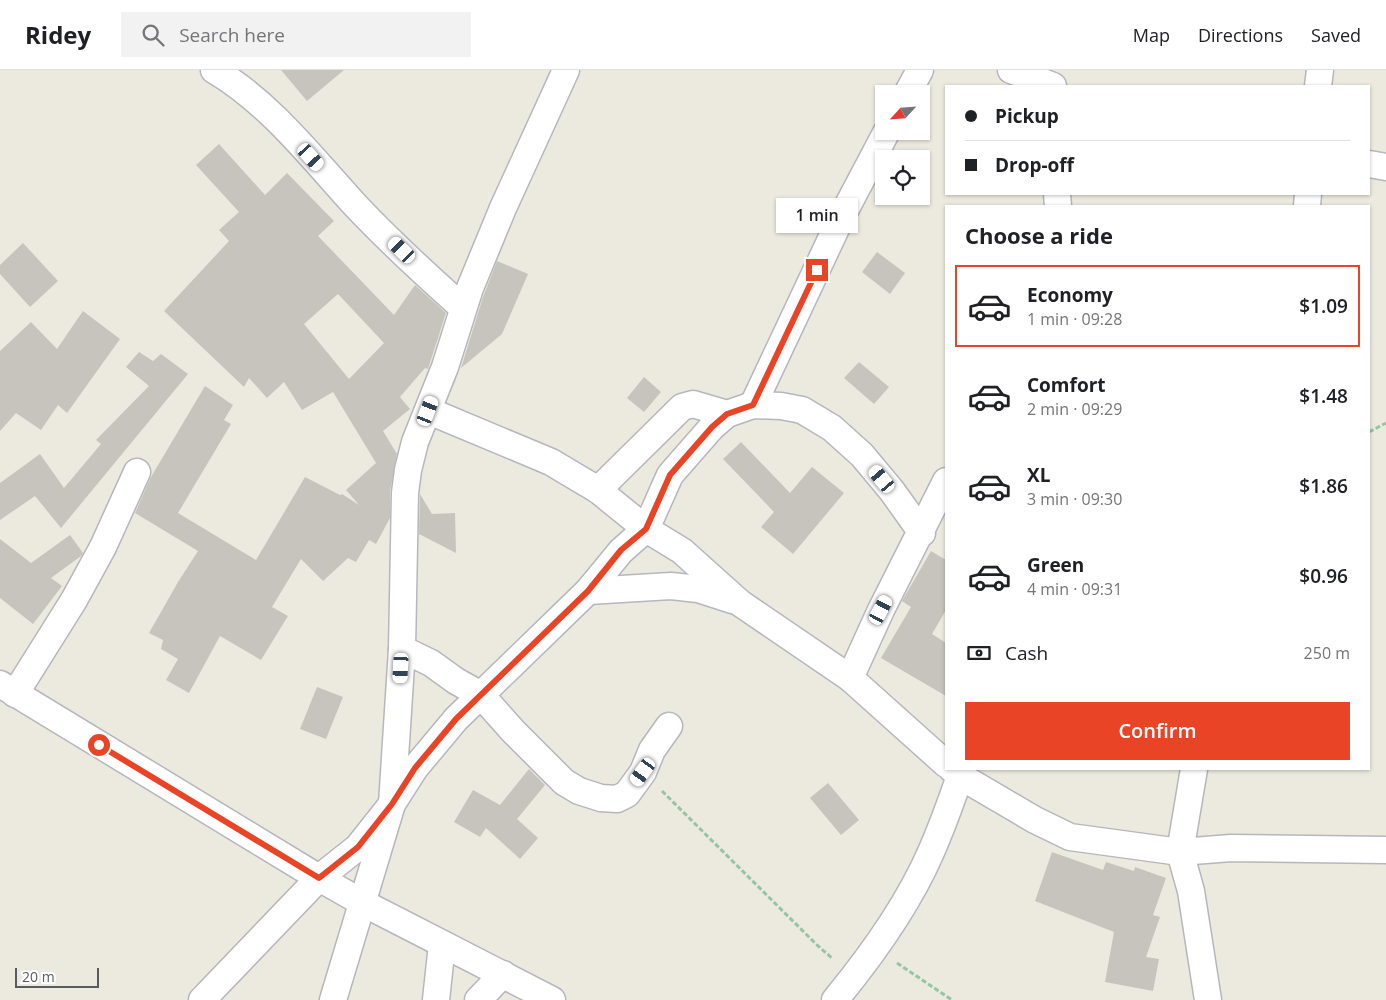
<!DOCTYPE html>
<meta charset="utf-8">
<style>
:root{--surface:#fff;--page:#f2f2f2;--text:#202124;--muted:#757577;--line:#e0e0e0;--accent:#ea4427}
body{margin:0;font-family:"Open Sans",sans-serif;background:var(--page);color:var(--text);height:100vh;display:flex;flex-direction:column;font-size:19px;white-space:nowrap}
*{box-sizing:border-box;margin:0}
p{font-size:16px;color:var(--muted)}
.icon{flex:none;width:28px;height:28px;fill:none;stroke:currentColor;stroke-width:2;stroke-linecap:round;stroke-linejoin:round}
.map{position:relative;flex:1;overflow:hidden}
.details{position:absolute;left:945px;top:135px;width:425px;height:565px;display:flex;flex-direction:column;background:var(--surface);border-radius:0px;box-shadow:0 1px 4px #0004}
.details>*{flex:none}
.top-card{position:absolute;left:945px;top:15px;width:425px;height:110px;border-radius:0px;box-shadow:0 1px 4px #0004;display:grid;align-content:center;height:110px;padding:0 20px;background:var(--surface)}
.needle{width:32px;rotate:244deg}
.tools{position:absolute;left:875px;top:15px;display:grid;gap:10px}
.tools a{display:grid;place-items:center;width:55px;height:55px;border-radius:0px;background:var(--surface);box-shadow:0 1px 4px #0004;font-size:25px}
.scale{position:absolute;left:15px;bottom:12px;width:84px;box-sizing:border-box;padding-left:5px;border:2px solid #585c61;border-top:0;font-size:14px;line-height:18px;white-space:nowrap;color:#585c61;-webkit-text-stroke:4px #fff;paint-order:stroke}
.end{position:absolute;width:22px;height:22px;margin:-11px;border:6px solid #ea4427;background:#fff;box-shadow:0 0 0 2px #fff}
.from{border-radius:50%}
.bubble{position:absolute;height:35px;border-radius:0px;background:var(--surface);box-shadow:0 1px 4px #0004;font-size:16px;font-weight:600;line-height:35px;text-align:center}
.car{position:absolute;width:15px;height:30px;margin:-15px -8px;border-radius:6px;box-shadow:0 0 4px 1px #0007;background:linear-gradient(#fff 24%,#345 0 40%,#fff 0 76%,#345 0 86%,#fff 0)}
.top-card b{display:flex;align-items:center;gap:18px;height:48px;font-size:19px}
.top-card b+b{border-top:1px solid var(--line)}
.top-card i{width:12px;height:12px;background:var(--text)}
ul{padding:0;list-style:none}
li{display:flex;align-items:center;gap:15px;height:82px;margin:0 10px 8px;padding:0 10px;border:2px solid transparent;border-radius:0px}
li div{flex:1}
li b{display:block;font-size:19px}
li em{font-style:normal;font-weight:600}
li.current{border-color:var(--accent)}
li>.icon{width:45px;height:45px;stroke-width:1.5}
h2{padding:0 20px;font-size:22px;line-height:60px}
.pay{display:flex;align-items:center;gap:12px;height:55px;padding:0 20px;font-size:19px}
.pay p{margin-inline-start:auto}
.action{display:flex;gap:10px;margin-top:auto;padding:10px 20px}
.action a{flex:1;height:58px;border-radius:0px;background:var(--accent);color:#fff;font-size:20px;font-weight:600;line-height:58px;text-align:center}
header{display:flex;align-items:center;gap:30px;box-sizing:border-box;height:70px;padding:0 25px;background:var(--surface);border-bottom:1px solid var(--line)}
header strong{font-size:24px}
nav{display:flex;gap:28px;margin-inline-start:auto;font-size:18px}
.search{width:350px;height:45px;background:var(--page);display:flex;align-items:center;gap:12px;box-sizing:border-box;padding:0 18px;border-radius:0px;color:var(--muted);font-size:19px}
.map>svg:first-child{display:block}
</style>
<header>
<strong>Ridey</strong>
<div class="search"><svg class="icon" aria-label="search" viewBox="0 0 24 24"><circle cx="10" cy="10" r="6"/><path d="M15 15l6 6"/></svg>Search here</div>
<nav><a>Map</a><a>Directions</a><a>Saved</a></nav>
</header>
<div class="map">
<svg width="1386" height="930" viewBox="0 0 1386 930">
<rect width="100%" height="100%" fill="#eceadf"/>
<g fill="#c7c4bd" fill-rule="evenodd">
<path d="M281 0H344L307 31Z"/>
<path d="M219 74 265 125 287 103 334 151 318 166 394 245 415 215 446 243 428 299 425 298 400 327 410 339 383 361 397 384 390 421V448L376 474 369 470 356 492 348 488 323 511 301 489 272 537 288 546 261 590 220 566 189 623 166 610 178 589 161 579 163 570 149 563 178 512 198 481 135 443 151 407 205 316 233 335 224 350 231 354 178 443 256 490 305 407 340 425 342 424 359 435 346 420 376 393 333 322 302 340 284 312 267 328 249 308 244 317 164 241 229 171 219 160 239 142 196 95ZM338 224 384 273 349 309 304 254Z"/>
<path d="M23 173 58 211 30 237 0 204V195Z"/>
<path d="M877 182 905 203 890 224 862 202Z"/>
<path d="M497 191 528 204 502 264 461 298 483 227Z"/>
<path d="M83 241 120 269 67 343 58 335 41 360 16 343 0 361V281L31 252 57 279Z"/>
<path d="M139 282 153 291 161 284 188 304 61 458 35 426 0 450V413L40 384 64 418 101 374 96 370 149 316 126 297Z"/>
<path d="M859 292 889 317 874 334 844 308Z"/>
<path d="M644 307 661 322 644 342 627 328Z"/>
<path d="M741 372 790 423 812 397 844 423 793 484 761 457 774 442 723 389Z"/>
<path d="M420 424 432 444 455 443 456 483 419 464Z"/>
<path d="M70 465 83 483 81 486 51 508 62 516 33 554 0 528V469L31 493Z"/>
<path d="M931 481 946 490V540L932 564 946 573V626L881 588 911 537 902 531Z"/>
<path d="M317 617 343 627 326 669 300 659Z"/>
<path d="M529 699 545 715 517 749 538 768 520 789 486 758 480 767 454 752 473 720 500 735Z"/>
<path d="M828 713 859 750 841 765 810 728Z"/>
<path d="M1052 782 1103 800 1106 792 1134 801 1135 797 1166 808 1153 845 1160 847 1146 887 1159 889 1153 921 1105 912 1114 862 1035 831Z"/>
</g>
<g fill="none" stroke-linecap="round" stroke-linejoin="round">
<g stroke="#b5b7bd" stroke-width="29">
<g id="street">
<path d="M214 0C270 33 312 88 356 136 389 171 426 205 463 238"/>
<path d="M1011 0 1053 16"/>
<path d="M1318 16 1320 0"/>
<path d="M907 24 920 0"/>
<path d="M1369 94 1386 97"/>
<path d="M1057 124 1058 136"/>
<path d="M1307 136 1308 124"/>
<path d="M753 335 840 150 887 61"/>
<path d="M429 341 551 392 598 420 646 459 682 481 740 533 850 608 946 694"/>
<path d="M598 420 682 337 693 334 727 344"/>
<path d="M588 521 671 516 698 519 732 530"/>
<path d="M402 579 431 593 456 611 481 625 513 661 564 712 579 721 601 728 617 729 627 724 643 702 652 680 669 656"/>
<path d="M850 608 881 540 946 411"/>
<path d="M0 614 319 808 363 833 552 930"/>
<path d="M15 624 74 530 103 477 137 402"/>
<path d="M952 699 960 706 1035 750 1070 767 1180 782 1231 778 1386 780"/>
<path d="M1194 699 1180 782 1191 821 1208 930"/>
<path d="M202 930 319 808 358 777 392 734 415 698 456 649 588 521 621 481 646 459 670 405 712 357 727 344 753 335 781 336 802 340 832 358 862 385 892 421 922 463"/>
<path d="M333 930 392 734 402 579 405 423 408 400 415 372 445 297 470 218 503 138 566 0"/>
<path d="M436 930 442 874"/>
<path d="M478 930 503 904"/>
<path d="M835 930C872 885 908 835 931 782 942 757 951 732 960 706"/>
</g>
</g>
<g stroke="#94c5a5" stroke-width="3" stroke-dasharray="5 2.5" stroke-linecap="butt">
<path d="M1369 362 1386 353"/>
<path d="M662 721 817 875 833 889"/>
<path d="M897 893 952 930"/>
</g>
<use href="#street" stroke="#fff" stroke-width="26"/>
</g>
<g fill="none" stroke-linecap="round" stroke-linejoin="round">
<path stroke="#ea4427" stroke-width="6" d="M99 675 319 808 358 777 392 734 415 698 456 649 588 521 621 480 646 459 670 405 712 357 727 344 753 335 817 200"/>
</g>
</svg>
<div class="tools">
<a><svg class="needle" viewBox="-14 -14 28 28"><path d="M0-13l5 13h-10z" fill="#e53935"/><path d="M0 13l5-13h-10z" fill="#757577"/></svg></a>
<a><svg class="icon" aria-label="locate" viewBox="0 0 24 24"><circle cx="12" cy="12" r="6"/><path d="M12 2v4M12 18v4M2 12h4M18 12h4"/></svg></a>
</div>
<div class="scale">20 m</div>
<i class="end from" style="left:99px;top:675px"></i>
<i class="end" style="left:817px;top:200px"></i>
<div class="bubble" style="left:776px;top:128px;width:82px">1 min</div>
<i class="car" style="left:311px;top:87px;rotate:138deg"></i>
<i class="car" style="left:402px;top:180px;rotate:314deg"></i>
<i class="car" style="left:428px;top:341px;rotate:21deg"></i>
<i class="car" style="left:882px;top:409px;rotate:320deg"></i>
<i class="car" style="left:881px;top:540px;rotate:28deg"></i>
<i class="car" style="left:401px;top:598px;rotate:183deg"></i>
<i class="car" style="left:643px;top:702px;rotate:216deg"></i>
<div class="top-card">
<b><i class="from"></i>Pickup</b>
<b><i></i>Drop-off</b>
</div>
<section class="details">
<h2>Choose a ride</h2>
<ul>
<li class="current"><svg class="icon" aria-label="car" viewBox="0 0 24 24"><path d="M5 17H2v-5l4-1 3-4h7l3 4 3 1v5h-3M9 17h6M6 11h13"/><circle cx="7" cy="17" r="2"/><circle cx="17" cy="17" r="2"/></svg><div><b>Economy</b><p>1 min · 09:28</p></div><em>$1.09</em></li>
<li><svg class="icon" aria-label="car" viewBox="0 0 24 24"><path d="M5 17H2v-5l4-1 3-4h7l3 4 3 1v5h-3M9 17h6M6 11h13"/><circle cx="7" cy="17" r="2"/><circle cx="17" cy="17" r="2"/></svg><div><b>Comfort</b><p>2 min · 09:29</p></div><em>$1.48</em></li>
<li><svg class="icon" aria-label="car" viewBox="0 0 24 24"><path d="M5 17H2v-5l4-1 3-4h7l3 4 3 1v5h-3M9 17h6M6 11h13"/><circle cx="7" cy="17" r="2"/><circle cx="17" cy="17" r="2"/></svg><div><b>XL</b><p>3 min · 09:30</p></div><em>$1.86</em></li>
<li><svg class="icon" aria-label="car" viewBox="0 0 24 24"><path d="M5 17H2v-5l4-1 3-4h7l3 4 3 1v5h-3M9 17h6M6 11h13"/><circle cx="7" cy="17" r="2"/><circle cx="17" cy="17" r="2"/></svg><div><b>Green</b><p>4 min · 09:31</p></div><em>$0.96</em></li>
</ul>
<div class="pay"><svg class="icon" aria-label="cash" viewBox="0 0 24 24"><path d="M3 7h18v10H3z"/><circle cx="12" cy="12" r="2"/></svg>Cash<p>250 m</p></div>
<div class="action"><a>Confirm</a></div>
</section>
</div>
